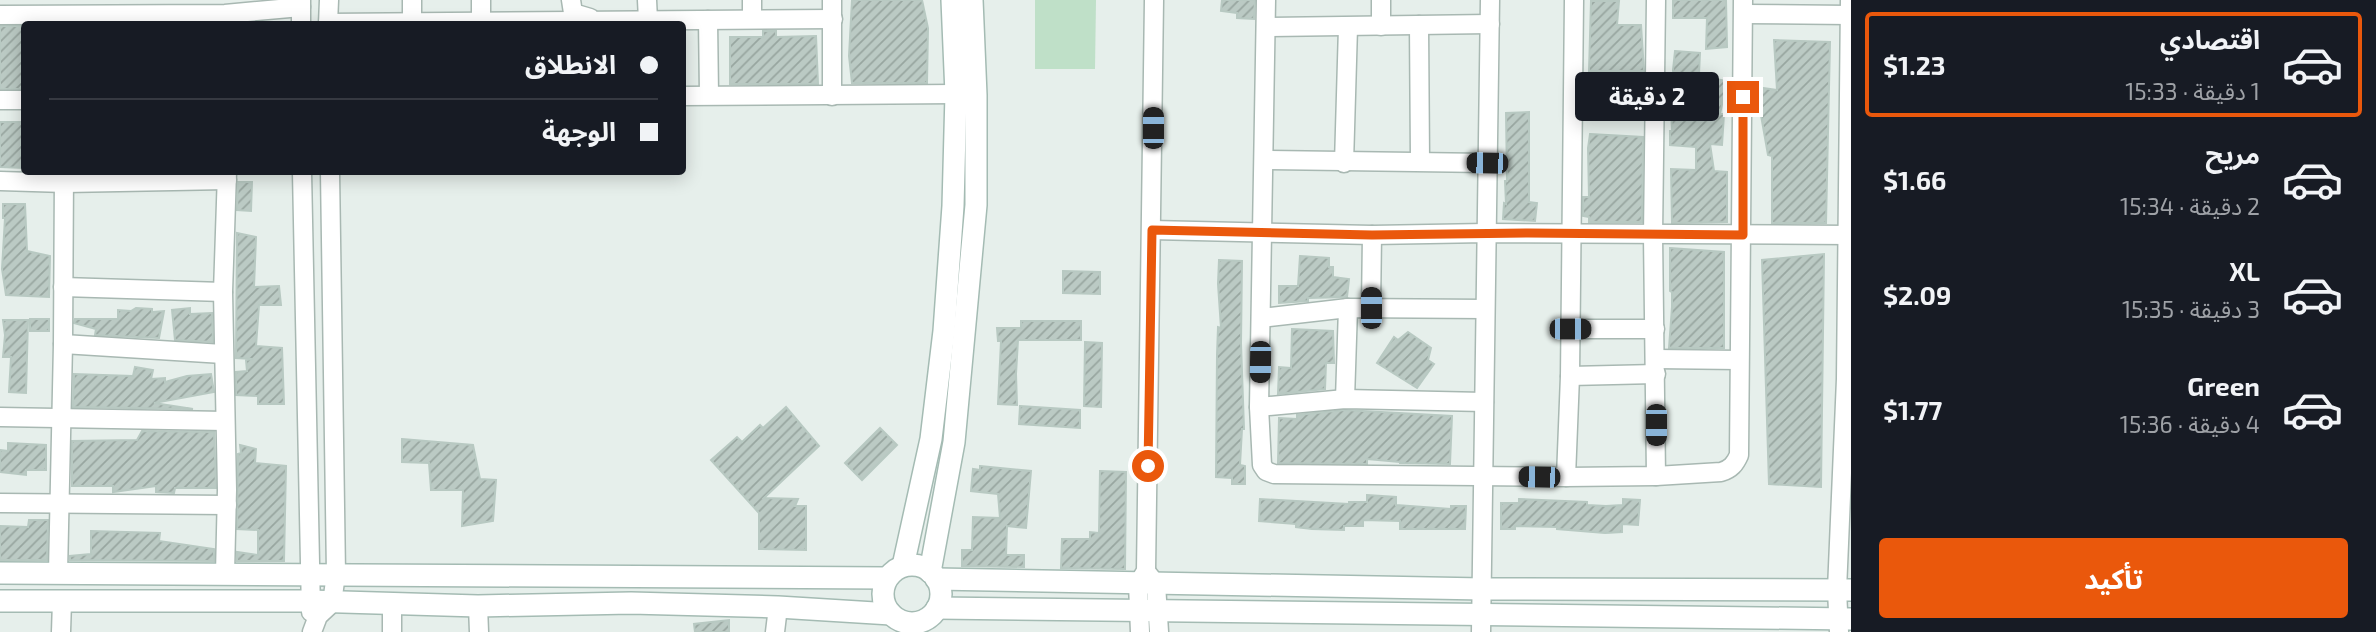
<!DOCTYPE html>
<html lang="ar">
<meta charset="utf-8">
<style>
:root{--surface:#171b24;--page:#242831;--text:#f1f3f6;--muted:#9ea1a6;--line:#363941;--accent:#ea580c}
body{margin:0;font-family:"Exo 2","Noto Sans Arabic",sans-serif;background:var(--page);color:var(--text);direction:rtl;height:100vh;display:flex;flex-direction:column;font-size:26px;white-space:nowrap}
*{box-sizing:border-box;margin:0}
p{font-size:23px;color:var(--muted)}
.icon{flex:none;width:38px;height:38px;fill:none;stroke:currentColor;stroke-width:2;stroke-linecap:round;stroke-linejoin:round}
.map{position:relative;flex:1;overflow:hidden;direction:ltr}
.sheet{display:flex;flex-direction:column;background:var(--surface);width:525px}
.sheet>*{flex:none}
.guide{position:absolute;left:21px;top:21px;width:665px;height:154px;border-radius:7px;box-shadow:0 4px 18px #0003;direction:rtl;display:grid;align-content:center;height:154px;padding:0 28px;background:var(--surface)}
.end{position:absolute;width:32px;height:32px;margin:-16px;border:9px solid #ea580c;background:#fff;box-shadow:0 0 0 4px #fff}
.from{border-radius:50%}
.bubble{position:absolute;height:49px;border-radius:7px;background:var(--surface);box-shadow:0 4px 18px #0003;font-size:23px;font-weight:700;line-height:49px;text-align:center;direction:rtl}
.car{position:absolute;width:21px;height:42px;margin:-21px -10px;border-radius:9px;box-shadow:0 0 5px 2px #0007;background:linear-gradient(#222 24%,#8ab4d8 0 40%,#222 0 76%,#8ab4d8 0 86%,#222 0)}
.guide b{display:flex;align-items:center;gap:24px;height:66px;font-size:26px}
.guide b+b{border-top:2px solid var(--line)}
.guide i{width:18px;height:18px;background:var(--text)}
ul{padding:12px 0 0;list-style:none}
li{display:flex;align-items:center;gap:21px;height:105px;margin:0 14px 10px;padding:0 14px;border:4px solid transparent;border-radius:7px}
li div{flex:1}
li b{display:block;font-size:26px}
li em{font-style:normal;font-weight:700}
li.current{border-color:var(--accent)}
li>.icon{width:63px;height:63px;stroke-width:1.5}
.button{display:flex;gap:14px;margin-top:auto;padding:14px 28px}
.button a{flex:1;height:80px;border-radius:7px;background:var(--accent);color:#fff;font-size:28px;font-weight:700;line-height:80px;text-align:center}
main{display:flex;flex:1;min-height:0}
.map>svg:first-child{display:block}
</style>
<main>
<section class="sheet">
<ul>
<li class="current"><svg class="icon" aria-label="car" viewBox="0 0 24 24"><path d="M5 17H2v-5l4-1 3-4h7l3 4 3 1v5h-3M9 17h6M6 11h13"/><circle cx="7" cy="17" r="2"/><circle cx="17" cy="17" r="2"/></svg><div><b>اقتصادي</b><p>1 دقيقة · 15:33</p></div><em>$1.23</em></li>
<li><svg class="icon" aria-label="car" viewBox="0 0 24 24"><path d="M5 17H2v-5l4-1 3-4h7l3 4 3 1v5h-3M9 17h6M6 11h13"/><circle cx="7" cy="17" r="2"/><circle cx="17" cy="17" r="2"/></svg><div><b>مريح</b><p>2 دقيقة · 15:34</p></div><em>$1.66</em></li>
<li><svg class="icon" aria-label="car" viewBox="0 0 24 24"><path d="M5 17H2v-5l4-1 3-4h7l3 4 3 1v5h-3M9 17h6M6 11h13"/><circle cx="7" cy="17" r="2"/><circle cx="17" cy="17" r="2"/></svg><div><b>XL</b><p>3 دقيقة · 15:35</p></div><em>$2.09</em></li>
<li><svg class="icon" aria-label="car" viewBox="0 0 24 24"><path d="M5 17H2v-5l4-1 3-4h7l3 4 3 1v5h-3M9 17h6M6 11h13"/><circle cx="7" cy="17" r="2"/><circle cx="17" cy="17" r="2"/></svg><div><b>Green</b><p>4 دقيقة · 15:36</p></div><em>$1.77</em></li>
</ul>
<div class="button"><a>تأكيد</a></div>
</section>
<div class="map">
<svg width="1851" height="632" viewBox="0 0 1851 632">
<defs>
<pattern id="building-hatch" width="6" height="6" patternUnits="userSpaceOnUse" patternTransform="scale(1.75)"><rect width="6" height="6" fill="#bbcac4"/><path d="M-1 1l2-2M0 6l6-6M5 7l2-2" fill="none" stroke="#98a6a0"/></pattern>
</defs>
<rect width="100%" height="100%" fill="#e6efeb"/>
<path fill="#bfe0c8" d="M1035 0H1096L1095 69H1035Z"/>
<g fill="url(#building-hatch)" stroke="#b8c9c2" stroke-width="2">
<path d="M852 0H922L928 28 927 83H852L849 56Z"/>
<path d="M1222 0H1255L1254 19 1237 18V13L1221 11Z"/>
<path d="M1673 0H1726L1727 47 1706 49 1707 18H1673Z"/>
<path d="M1591 1H1619L1617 25H1641L1644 71H1589Z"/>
<rect x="0" y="26" width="24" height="63"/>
<path d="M763 31H776V37L816 36 818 84H730V37H763Z"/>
<path d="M1774 40 1830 42 1826 223H1772V156L1768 155 1756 87 1777 90Z"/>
<path d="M1675 51 1700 53 1699 74H1708L1710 78 1727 81 1720 114H1724L1722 145 1710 144 1714 171 1727 172V222L1672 223 1671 169 1696 170V147L1670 145V131H1672L1671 107H1675L1673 70Z"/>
<path d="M1529 112V202L1537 203 1535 221 1503 219 1504 203 1506 204 1505 181H1507L1506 113Z"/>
<path d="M0 122H24V168L0 167Z"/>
<path d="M1590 134 1643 137 1642 222H1589V217L1583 216V197H1589L1588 148Z"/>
<path d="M238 182H252L251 211 237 210Z"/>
<path d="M3 204H25L27 251 50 256 49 297 6 295 2 269 5 218H3Z"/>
<path d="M237 233 256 237 254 287 279 286 281 305H259L256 346 282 348 284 404H258V396L236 395V372L247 371 246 360 253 359 236 358Z"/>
<path d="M1670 248 1724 252V348H1669L1672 307V292L1670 291Z"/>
<path d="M1824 254 1821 487 1769 484 1762 260Z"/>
<path d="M1300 256 1329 258V267H1333V277L1349 279 1347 297 1308 298V301L1279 303V286H1298Z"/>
<path d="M1219 260 1242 261 1241 343 1244 429H1242L1240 465 1245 466V484H1232V478L1216 477 1217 355 1218 327 1221 328 1218 284Z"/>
<path d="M1063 271 1100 272V294L1063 293Z"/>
<path d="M136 308 152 309V312L164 311 159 338 95 335 96 329 74 323 75 319H118V310L131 311Z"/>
<path d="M190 308V314L212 313 213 342 175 340 172 310Z"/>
<rect x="30" y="319" width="19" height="12"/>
<path d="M3 320H28L26 393 9 392 11 357H3L5 335Z"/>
<path d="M1021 321H1081V340H1018L1016 374 1017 405 998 404 1001 341H998L997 328H1021Z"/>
<path d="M1292 329 1333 331 1334 363H1326L1325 389 1278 394 1279 367 1291 368Z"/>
<path d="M1408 332 1431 348 1428 360 1434 364 1417 388 1377 363 1394 337 1398 340Z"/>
<path d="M1085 342 1102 343 1101 407 1084 406Z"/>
<path d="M135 367 153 370 151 379 165 378V382L187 376 211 374 214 392 154 403 193 409 73 407 74 374 133 376Z"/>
<path d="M1020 406 1080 410V428L1019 424Z"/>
<path d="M786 407 819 446 764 498 798 499 795 506H806V550L759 549V513L711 460 737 437 742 442 760 425 763 428Z"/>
<path d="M1345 410 1452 416 1450 464 1400 463V462L1367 459V464L1278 463 1279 418 1297 419V415Z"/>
<path d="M880 428 897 445 862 480 845 463Z"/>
<path d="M142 431 214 432 216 488H175L174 493 156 492V486L113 492V486H72V441L137 440Z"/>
<path d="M402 439 473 445 480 479 496 480 493 521 462 526 463 490H431L429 463 402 462Z"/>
<path d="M8 443 46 445V470H26V475L0 472V450L8 451Z"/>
<path d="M240 445 256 449 255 463 286 466 284 561H237V552L258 555V530L237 529 238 454 241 453Z"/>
<path d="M980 466 1031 471 1026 528 1007 526 1006 555H1024V567L962 566V550H972L973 517 1000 518 998 494 971 491 973 469 980 470Z"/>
<path d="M1100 471 1126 472 1125 569 1061 568 1062 539H1090V532L1099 533Z"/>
<path d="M1367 495 1396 497V505L1451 509V506H1466L1465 529H1400V521L1363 520V526H1344V530L1312 529 1296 527V524L1259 521 1260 499 1349 504V502H1367Z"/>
<path d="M1519 499 1587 502V505L1606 506 1623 505V499L1640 500 1638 525 1622 524V532L1605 533 1557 529V527L1515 526V529H1501V503H1519Z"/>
<path d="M29 520H48L47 560H0V526L28 527Z"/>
<path d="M91 531 160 533 159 541 214 549V561L70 560V556L91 554Z"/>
<path d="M729 620V632H695L694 624Z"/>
</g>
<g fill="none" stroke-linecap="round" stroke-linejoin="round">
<g stroke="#a8b8b2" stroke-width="21">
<g id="street">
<path d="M481 0V24"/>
<path d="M571 0 573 13 590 18"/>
<path d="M647 0 648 20"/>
<path d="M752 0V19"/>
<path d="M1266 0 1259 407 1262 465 1266 471 1274 474 1566 477 1656 476 1721 472C1731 469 1735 464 1739 455L1743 0"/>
<path d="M1381 0V26"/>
<path d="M1656 0 1653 235 1656 476"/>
<path d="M1744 14 1850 15"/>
<path d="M0 15 225 14 301 7"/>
<path d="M708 20 709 95"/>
<path d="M328 23 833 19"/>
<path d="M301 24V0"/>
<path d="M328 24 329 0"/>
<path d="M412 24V0"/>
<path d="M1419 25 1420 161"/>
<path d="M1266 27 1490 24"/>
<path d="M682 96 956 94"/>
<path d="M832 96V0"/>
<path d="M0 100H24"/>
<path d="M1264 160 1487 163"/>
<path d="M1344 163 1348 27"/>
<path d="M302 172 311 612"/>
<path d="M0 181 65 183 227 180"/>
<path d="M1152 230 1372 235 1486 233 1851 235"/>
<path d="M63 287 223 292"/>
<path d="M1371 308 1372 235"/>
<path d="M1261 318 1348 308 1485 309"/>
<path d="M1570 329H1655"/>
<path d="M63 344 223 354"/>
<path d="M1656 359 1739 360"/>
<path d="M1570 376 1656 374"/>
<path d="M1345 399 1348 308"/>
<path d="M1259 407 1345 399 1484 402"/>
<path d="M0 417 225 421"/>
<path d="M1566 477 1570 376 1574 0"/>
<path d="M0 503 227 505"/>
<path d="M58 573 63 344 64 172"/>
<path d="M225 574 227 490 223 292 227 172"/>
<path d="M1148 574 1156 584 1159 632"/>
<path d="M478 606 479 632"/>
<path d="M61 632 62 601"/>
<path d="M312 632 318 616 332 603 336 574 330 172"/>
<path d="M392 632V604"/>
<path d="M775 632 778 607"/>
<path d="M1140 632 1138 584 1146 571 1154 0"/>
<path d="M1481 632 1490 0"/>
<path d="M1839 632 1837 590 1846 379 1850 0"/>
</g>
</g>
<g stroke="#a4bbb3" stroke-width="24">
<g id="secondary">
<circle cx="912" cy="594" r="29"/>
<path d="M903 566 931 439 944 331 953 206 956 94 952 0"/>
<path d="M930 572 954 442 976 205V95L972 0"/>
<path d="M0 573 887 578"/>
<path d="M936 579 1483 589 1851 590"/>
<path d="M0 601H309L478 606 631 603 778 607 891 614"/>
<path d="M937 608 1851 619"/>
</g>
</g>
<use href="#street" stroke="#fff" stroke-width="18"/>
<use href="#secondary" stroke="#fff" stroke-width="21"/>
</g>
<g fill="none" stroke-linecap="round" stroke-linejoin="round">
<path stroke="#ea580c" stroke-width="9" d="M1148 466 1152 230 1372 235 1528 233 1743 235V97"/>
</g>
</svg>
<i class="end from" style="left:1148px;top:466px"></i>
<i class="end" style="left:1743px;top:97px"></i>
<div class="bubble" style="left:1575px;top:72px;width:144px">2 دقيقة</div>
<i class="car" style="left:1153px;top:128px;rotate:0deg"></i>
<i class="car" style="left:1487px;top:163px;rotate:271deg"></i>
<i class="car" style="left:1371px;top:308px;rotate:0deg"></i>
<i class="car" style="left:1570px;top:329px;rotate:90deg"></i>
<i class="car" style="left:1260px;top:362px;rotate:181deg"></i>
<i class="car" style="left:1656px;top:425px;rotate:180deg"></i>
<i class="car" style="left:1539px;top:477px;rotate:271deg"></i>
<div class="guide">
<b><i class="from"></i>الانطلاق</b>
<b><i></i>الوجهة</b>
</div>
</div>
</main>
